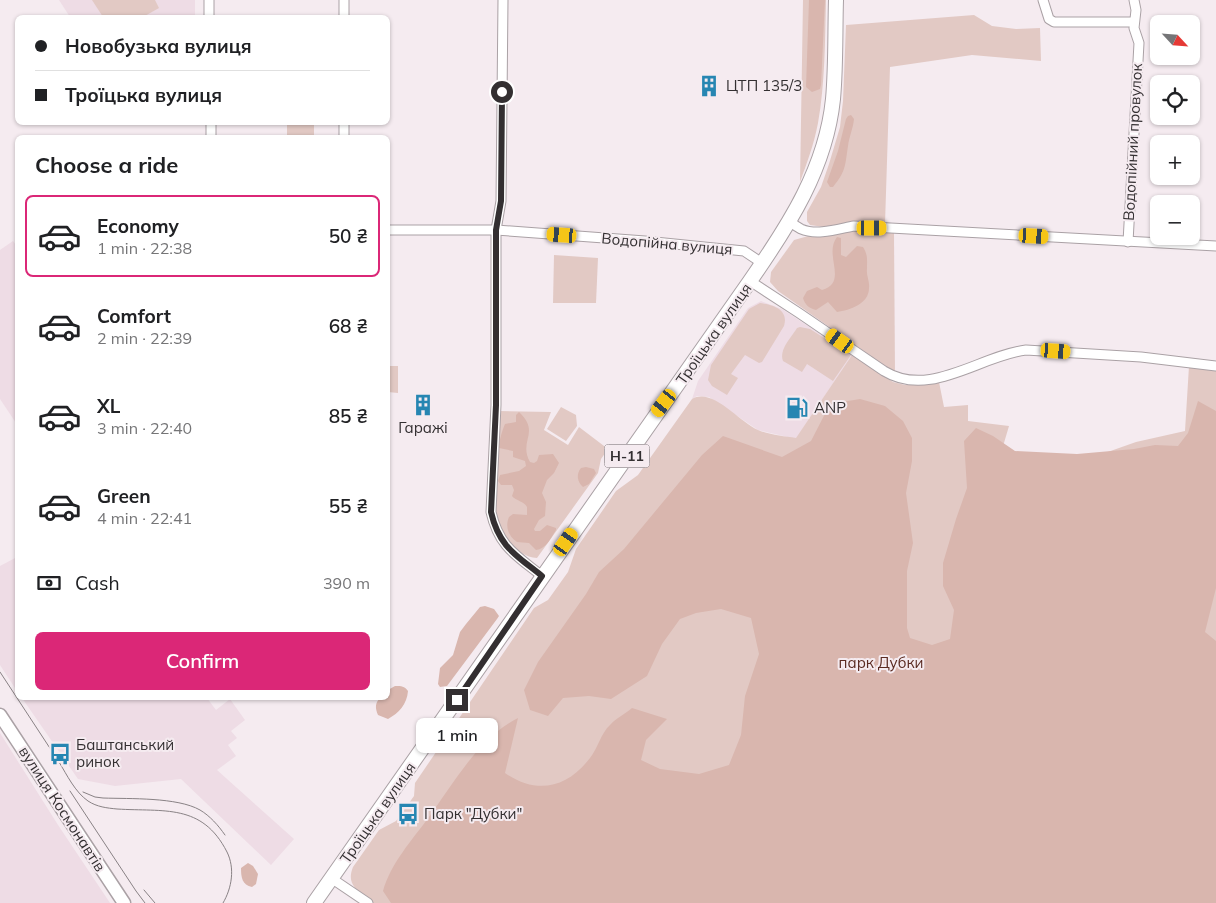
<!DOCTYPE html>
<meta charset="utf-8">
<style>
:root{--surface:#fff;--page:#f6f6f6;--text:#202124;--muted:#757577;--line:#e0e0e0;--accent:#db2777}
body{margin:0;font-family:Mulish,sans-serif;background:var(--page);color:var(--text);height:100vh;display:flex;flex-direction:column;font-size:19px;white-space:nowrap}
*{box-sizing:border-box;margin:0}
p{font-size:16px;color:var(--muted)}
.icon{flex:none;width:28px;height:28px;fill:none;stroke:currentColor;stroke-width:2;stroke-linecap:round;stroke-linejoin:round}
.map{position:relative;flex:1;overflow:hidden}
.panel{position:absolute;left:15px;top:135px;width:375px;height:565px;display:flex;flex-direction:column;background:var(--surface);border-radius:8px;box-shadow:0 1px 4px #0004}
.panel>*{flex:none}
.banner{position:absolute;left:15px;top:15px;width:375px;height:110px;border-radius:8px;box-shadow:0 1px 4px #0004;display:grid;align-content:center;height:110px;padding:0 20px;background:var(--surface)}
.needle{width:32px;rotate:116deg}
.buttons{position:absolute;left:1150px;top:15px;display:grid;gap:10px}
.buttons a{display:grid;place-items:center;width:50px;height:50px;border-radius:8px;background:var(--surface);box-shadow:0 1px 4px #0004;font-size:25px}
.end{position:absolute;width:22px;height:22px;margin:-11px;border:6px solid #332f31;background:#fff;box-shadow:0 0 0 2px #fff}
.from{border-radius:50%}
.bubble{position:absolute;height:35px;border-radius:8px;background:var(--surface);box-shadow:0 1px 4px #0004;font-size:16px;font-weight:600;line-height:35px;text-align:center}
.car{position:absolute;width:15px;height:30px;margin:-15px -8px;border-radius:6px;box-shadow:0 0 4px 1px #0007;background:linear-gradient(#f5c518 24%,#345 0 40%,#f5c518 0 76%,#345 0 86%,#f5c518 0)}
.banner b{display:flex;align-items:center;gap:18px;height:48px;font-size:19px}
.banner b+b{border-top:1px solid var(--line)}
.banner i{width:12px;height:12px;background:var(--text)}
ul{padding:0;list-style:none}
li{display:flex;align-items:center;gap:15px;height:82px;margin:0 10px 8px;padding:0 10px;border:2px solid transparent;border-radius:8px}
li div{flex:1}
li b{display:block;font-size:19px}
li em{font-style:normal;font-weight:600}
li.on{border-color:var(--accent)}
li>.icon{width:45px;height:45px;stroke-width:1.5}
h2{padding:0 20px;font-size:22px;line-height:60px}
.pay{display:flex;align-items:center;gap:12px;height:55px;padding:0 20px;font-size:19px}
.pay p{margin-inline-start:auto}
.primary-button{display:flex;gap:10px;margin-top:auto;padding:10px 20px}
.primary-button a{flex:1;height:58px;border-radius:8px;background:var(--accent);color:#fff;font-size:20px;font-weight:600;line-height:58px;text-align:center}
.map>svg:first-child{display:block}
</style>
<div class="map">
<svg width="1216" height="903" viewBox="0 0 1216 903">
<rect width="100%" height="100%" fill="#f5ebf0"/>
<g fill="#eedce5">
<path d="M59 0H195V17H70Z"/>
<path d="M13 241 18 248 16 423 0 399V250Z"/>
<path d="M761 301 782 309 852 355 796 439 758 430 709 397 697 396 692 399 698 381 748 308Z"/>
<path d="M17 557V691L0 665V566Z"/>
<path d="M22 698H207L216 710 230 699 245 720 231 731 237 738 228 745 236 756 217 770 294 839 271 865 181 779 115 786 78 779Z"/>
<path d="M0 733 58 825 110 903H0Z"/>
</g>
<g fill="#e2c9c4">
<path d="M92 0H155L159 8 143 17H103Z"/>
<path d="M803 0H826C825 41 825 83 818 123 814 144 807 163 800 182Z"/>
<path d="M974 15 992 26 1016 29 1040 28 1041 61 972 55 890 67 885 224 855 223 824 227 810 225 807 221V212L821 187 829 164 840 127 843 101 846 25Z"/>
<rect x="287" y="123" width="27" height="14"/>
<path d="M853 230 894 232 895 373 778 291 770 282 771 272 794 240 812 235Z"/>
<path d="M554 255 598 258 596 303H553Z"/>
<path d="M760 303C774 305 789 310 784 326L762 362 759 363 745 355 731 374 738 378 727 395 712 386 708 380 711 365 749 309Z"/>
<path d="M800 327 810 329 851 355 833 381 807 364 802 372 783 361C779 349 791 338 797 328Z"/>
<path d="M852 355 893 382 905 385 939 382 944 407 968 405V421L1009 426 1001 453 1034 478 1136 442 1185 431 1189 366 1216 369V903H362L365 897C354 888 347 882 353 867L379 830 396 821 414 796 415 783 534 608 548 600 568 572 576 549 616 491 638 475 692 399C713 387 739 422 758 430 770 435 784 436 796 438Z"/>
<path d="M388 366H398V393L388 392Z"/>
<path d="M561 407 576 415 577 426 566 441 547 429Z"/>
<path d="M499 411 551 412 544 430 568 445 579 427 608 449 601 459 598 473 537 558C516 558 498 529 495 511Z"/>
</g>
<g fill="#d9b6ae">
<path d="M809 0H825L821 85 820 89 812 92 806 87Z"/>
<path d="M851 115 854 119C853 129 849 137 848 146 845 166 846 171 833 187H830L827 182 838 151 846 119 848 116Z"/>
<path d="M837 237 841 238V255L846 257 857 246 863 247C868 255 867 259 867 269 866 275 870 282 869 288 869 304 850 310 837 312L828 302 816 310C809 308 805 305 803 298L807 291 817 287 822 290C849 282 823 255 837 237Z"/>
<path d="M860 399 885 406 903 421 912 438V461L906 493 913 543 907 571V628L910 638 932 645 950 639 954 610 943 586V563L956 519 967 488 964 441 976 428 993 436 1015 451 1077 454 1134 449 1155 445 1178 446 1188 433 1198 401 1216 411V588L1205 632 1216 641V903H391L383 891C391 863 412 840 429 817 454 782 479 738 518 718L505 773C537 795 567 788 590 758 598 748 601 733 610 725 616 718 625 714 632 708L667 719 646 740 641 760 660 769 699 774 729 765 741 735 745 696 759 654 751 618 721 609 696 613 680 619 662 644 647 676 611 699 589 696 563 698 548 716 530 710 524 690 538 662 586 594 599 572 624 549 702 455 723 436 782 457 811 441 830 404Z"/>
<path d="M519 412C541 433 518 440 530 462L534 463 537 461 539 455 553 454 559 463 554 473 547 480 542 493 546 502 545 516 539 520 534 529 535 531H540L547 525 556 528V530C551 538 546 549 536 550L529 543 517 542C508 536 505 526 509 517L513 514 527 515V507C524 501 516 501 512 496L514 490 512 485H501L498 481 500 475 519 471 526 466 525 461 513 457V451L499 448C499 441 502 431 505 424L516 422V415Z"/>
<path d="M586 467 594 469 596 473 589 484 583 487C577 482 576 474 581 468Z"/>
<path d="M485 606 494 609 499 616 497 619 447 686 440 687 438 684 440 668 453 655 460 632 466 624 480 607Z"/>
<path d="M395 686C402 686 404 686 408 691 407 704 399 713 388 719L378 715C375 708 375 703 380 698H388V690Z"/>
<path d="M248 863 253 866 258 874 256 884 252 887C242 885 241 877 241 868Z"/>
</g>
<g fill="none" stroke-linecap="round" stroke-linejoin="round">
<g stroke="#aaa1a5" stroke-width="11">
<g id="minor">
<path d="M209 0V18"/>
<path d="M503 0 501 201 496 230V405L491 512C499 547 516 555 542 576"/>
<path d="M1043 0 1049 19 1054 22H1134"/>
<path d="M344 18V0"/>
<path d="M211 122V138"/>
<path d="M344 138V122"/>
<path d="M790 221C793 224 797 227 801 229 817 236 838 229 854 226L1216 246"/>
<path d="M388 230H496L645 241 744 251 762 263"/>
<path d="M1128 242 1139 43 1134 28 1136 10 1134 0"/>
<path d="M750 281 799 313 884 371C930 399 979 356 1026 350L1141 357 1216 366"/>
<path d="M331 878 368 903"/>
</g>
</g>
<g stroke="#aaa1a5" stroke-width="15">
<path id="secondary" d="M0 715 124 903"/>
</g>
<g stroke="#aaa1a5" stroke-width="16">
<path id="primary" d="M314 903 750 281C789 225 826 168 833 99 836 66 835 33 836 0"/>
</g>
<use href="#minor" stroke="#fff" stroke-width="9"/>
<use href="#secondary" stroke="#fff" stroke-width="12"/>
<use href="#primary" stroke="#fff" stroke-width="14"/>
<g stroke="#898285" stroke-width="1">
<path d="M0 672C20 702 39 732 59 762 67 775 75 792 88 801 97 807 107 808 117 809 164 812 202 803 227 852 235 868 232 888 223 903"/>
<path d="M70 791 136 891 145 903"/>
<path d="M83 792 95 797 103 798C130 799 177 797 200 810 210 816 218 825 225 835"/>
<path d="M144 890 155 903"/>
</g>
</g>
<g fill="none" stroke-linecap="round" stroke-linejoin="round">
<path stroke="#332f31" stroke-width="6" d="M457 700 542 576C516 555 499 547 491 512L496 405V230L501 201 502 92"/>
</g>
<defs>
<g id="building-bare" transform="scale(1.725)"><path d="M-4-6H4V6H1V3H-1V6H-4ZM-2.5-4.3h1.7v1.8h-1.7ZM.8-4.3h1.7v1.8H.8ZM-2.5-1h1.7V.8h-1.7ZM.8-1h1.7V.8H.8Z" fill="#2686b2" stroke="#f5ebf0" stroke-width="2.5" paint-order="stroke"/></g>
<g id="fuel-bare" transform="scale(1.725)"><path d="M-5.5-6h7V0h2V4h1.3V-2.5L3-4.5l.8-.8L6-3V5H2.5V1h-1V6h-7ZM-4.2-4.7v3.2H.2V-4.7Z" fill="#2686b2" stroke="#f5ebf0" stroke-width="2.5" paint-order="stroke"/></g>
<g id="bus-bare" transform="scale(1.725)"><path d="M-5-6H5V4H4V6H2V4H-2V6H-4V4H-5ZM-3.5-4V0h7V-4ZM-3.5 1.2v1.5H-2V1.2ZM2 1.2v1.5H3.5V1.2Z" fill="#2686b2" stroke="#f5ebf0" stroke-width="2.5" paint-order="stroke"/></g>
</defs>
<g fill-rule="evenodd">
<use href="#building-bare" x="709" y="86"/>
<use href="#building-bare" x="423" y="405"/>
<use href="#fuel-bare" x="797" y="408"/>
<use href="#bus-bare" x="60" y="754"/>
<use href="#bus-bare" x="408" y="814"/>
</g>
<g text-anchor="middle" stroke-width="4" stroke-linejoin="round" paint-order="stroke">
<rect fill="#f5ebf0" stroke="#6d676a" stroke-width="1" x="604.5" y="444.5" width="45" height="23" rx="4"/>
<g font-size="14" font-weight="bold" fill="#332f31">
<text x="627" y="461">Н-11</text>
</g>
<g font-size="15" fill="#332f31" stroke="#f5ebf0" text-anchor="start">
<text x="726" y="91">ЦТП 135/3</text>
<text x="814" y="413">ANP</text>
<text x="423" y="433" text-anchor="middle">Гаражі</text>
<text x="76" y="750">Баштанський<tspan x="76" dy="17">ринок</tspan></text>
<text x="424" y="819">Парк "Дубки"</text>
</g>
<g font-size="15" fill="#332f31" stroke="#f5ebf0">
<text transform="translate(1133 142) rotate(-87)" y="5">Водопійний провулок</text>
<text transform="translate(667 244) rotate(5)" y="5">Водопійна вулиця</text>
<text transform="translate(714 334) rotate(-55)" y="5">Троїцька вулиця</text>
<text transform="translate(62 809) rotate(57)" y="5">вулиця Космонавтів</text>
<text transform="translate(378 813) rotate(-55)" y="5">Троїцька вулиця</text>
</g>
<g font-size="15" fill="#5b2b22" stroke="#f5ebf0">
<text x="881" y="668">парк Дубки</text>
</g>
</g>
</svg>
<div class="buttons">
<a><svg class="needle" viewBox="-14 -14 28 28"><path d="M0-13l5 13h-10z" fill="#e53935"/><path d="M0 13l5-13h-10z" fill="#757577"/></svg></a>
<a><svg class="icon" aria-label="locate" viewBox="0 0 24 24"><circle cx="12" cy="12" r="6"/><path d="M12 2v4M12 18v4M2 12h4M18 12h4"/></svg></a>
<a>+</a>
<a>−</a>
</div>
<i class="end from" style="left:502px;top:92px"></i>
<i class="end" style="left:457px;top:700px"></i>
<div class="bubble" style="left:416px;top:718px;width:82px">1 min</div>
<i class="car" style="left:872px;top:228px;rotate:90deg"></i>
<i class="car" style="left:562px;top:235px;rotate:274deg"></i>
<i class="car" style="left:1034px;top:236px;rotate:93deg"></i>
<i class="car" style="left:840px;top:341px;rotate:305deg"></i>
<i class="car" style="left:1056px;top:351px;rotate:94deg"></i>
<i class="car" style="left:664px;top:403px;rotate:217deg"></i>
<i class="car" style="left:566px;top:542px;rotate:35deg"></i>
<div class="banner">
<b><i class="from"></i>Новобузька вулиця</b>
<b><i></i>Троїцька вулиця</b>
</div>
<section class="panel">
<h2>Choose a ride</h2>
<ul>
<li class="on"><svg class="icon" aria-label="car" viewBox="0 0 24 24"><path d="M5 17H2v-5l4-1 3-4h7l3 4 3 1v5h-3M9 17h6M6 11h13"/><circle cx="7" cy="17" r="2"/><circle cx="17" cy="17" r="2"/></svg><div><b>Economy</b><p>1 min · 22:38</p></div><em>50 ₴</em></li>
<li><svg class="icon" aria-label="car" viewBox="0 0 24 24"><path d="M5 17H2v-5l4-1 3-4h7l3 4 3 1v5h-3M9 17h6M6 11h13"/><circle cx="7" cy="17" r="2"/><circle cx="17" cy="17" r="2"/></svg><div><b>Comfort</b><p>2 min · 22:39</p></div><em>68 ₴</em></li>
<li><svg class="icon" aria-label="car" viewBox="0 0 24 24"><path d="M5 17H2v-5l4-1 3-4h7l3 4 3 1v5h-3M9 17h6M6 11h13"/><circle cx="7" cy="17" r="2"/><circle cx="17" cy="17" r="2"/></svg><div><b>XL</b><p>3 min · 22:40</p></div><em>85 ₴</em></li>
<li><svg class="icon" aria-label="car" viewBox="0 0 24 24"><path d="M5 17H2v-5l4-1 3-4h7l3 4 3 1v5h-3M9 17h6M6 11h13"/><circle cx="7" cy="17" r="2"/><circle cx="17" cy="17" r="2"/></svg><div><b>Green</b><p>4 min · 22:41</p></div><em>55 ₴</em></li>
</ul>
<div class="pay"><svg class="icon" aria-label="cash" viewBox="0 0 24 24"><path d="M3 7h18v10H3z"/><circle cx="12" cy="12" r="2"/></svg>Cash<p>390 m</p></div>
<div class="primary-button"><a>Confirm</a></div>
</section>
</div>
